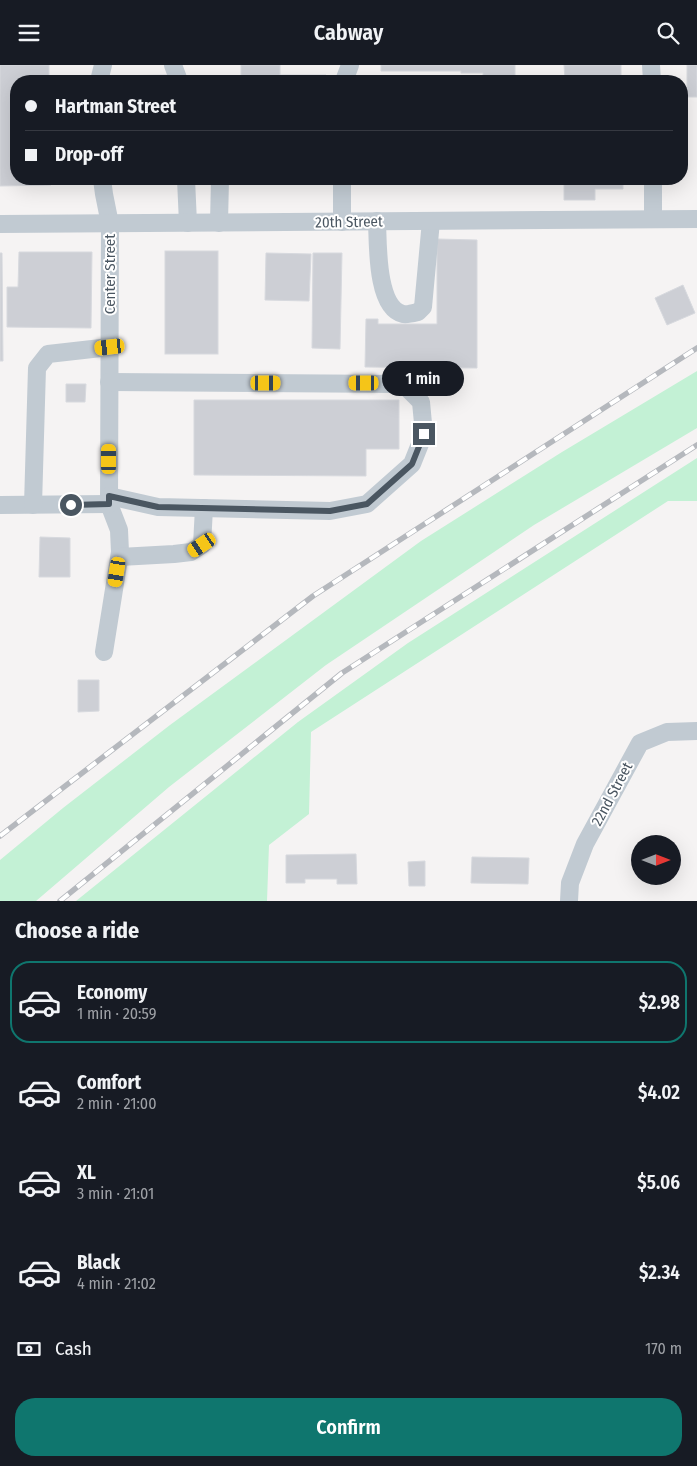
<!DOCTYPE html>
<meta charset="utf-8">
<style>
:root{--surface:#171b24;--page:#242831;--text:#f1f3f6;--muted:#9ea1a6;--line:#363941;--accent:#0f766e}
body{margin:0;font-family:"Fira Sans Condensed",sans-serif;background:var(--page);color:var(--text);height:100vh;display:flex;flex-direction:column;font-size:19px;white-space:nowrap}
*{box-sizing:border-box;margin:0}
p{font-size:16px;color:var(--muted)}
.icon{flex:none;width:28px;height:28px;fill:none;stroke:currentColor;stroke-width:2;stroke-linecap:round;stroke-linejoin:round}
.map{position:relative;height:836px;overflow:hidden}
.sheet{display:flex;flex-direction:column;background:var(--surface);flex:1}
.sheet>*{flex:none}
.hud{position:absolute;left:10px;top:10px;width:678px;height:110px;border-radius:20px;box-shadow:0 5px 20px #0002;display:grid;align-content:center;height:110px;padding:0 15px;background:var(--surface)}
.needle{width:32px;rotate:90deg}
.buttons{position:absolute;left:631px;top:770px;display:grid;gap:10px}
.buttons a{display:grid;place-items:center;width:50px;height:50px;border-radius:50%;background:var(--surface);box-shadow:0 5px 20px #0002;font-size:25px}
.end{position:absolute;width:22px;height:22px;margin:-11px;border:6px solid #4a5661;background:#fff;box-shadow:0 0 0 2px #fff}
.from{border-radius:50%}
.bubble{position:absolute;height:35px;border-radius:18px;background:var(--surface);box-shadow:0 5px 20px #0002;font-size:16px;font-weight:600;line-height:35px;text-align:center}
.car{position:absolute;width:15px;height:30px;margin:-15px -8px;border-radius:6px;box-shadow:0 0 4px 1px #0007;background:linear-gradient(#f5c518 24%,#345 0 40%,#f5c518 0 76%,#345 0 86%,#f5c518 0)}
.hud b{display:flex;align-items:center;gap:18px;height:48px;font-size:19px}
.hud b+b{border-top:1px solid var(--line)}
.hud i{width:12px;height:12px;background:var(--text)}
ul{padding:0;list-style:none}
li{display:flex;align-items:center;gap:15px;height:82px;margin:0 10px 8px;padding:0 5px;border:2px solid transparent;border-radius:20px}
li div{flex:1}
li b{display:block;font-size:19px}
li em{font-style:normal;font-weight:600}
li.selected{border-color:var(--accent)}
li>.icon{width:45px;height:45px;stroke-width:1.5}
h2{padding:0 15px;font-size:22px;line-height:60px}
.pay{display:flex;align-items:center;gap:12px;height:55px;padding:0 15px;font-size:19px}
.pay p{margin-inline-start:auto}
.action{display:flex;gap:10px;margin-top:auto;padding:10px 15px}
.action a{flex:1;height:58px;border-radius:20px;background:var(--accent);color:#fff;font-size:20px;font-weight:600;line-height:58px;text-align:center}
header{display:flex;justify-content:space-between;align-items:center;height:65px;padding:0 15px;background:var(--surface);font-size:22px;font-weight:600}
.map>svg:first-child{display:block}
</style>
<header><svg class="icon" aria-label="menu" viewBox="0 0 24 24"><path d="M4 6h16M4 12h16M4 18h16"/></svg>Cabway<svg class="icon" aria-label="search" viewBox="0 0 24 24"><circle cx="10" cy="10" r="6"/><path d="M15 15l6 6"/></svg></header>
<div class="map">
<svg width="697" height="836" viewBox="0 0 697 836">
<rect width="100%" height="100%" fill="#f5f3f3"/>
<g fill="#c3f1d5">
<path d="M697 306V363L534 460 326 600 169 722 36 836H0V795L63 743 170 660 421 476 562 387Z"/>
<path d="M697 393V436H668L311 667 309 749 269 780 267 836H76L298 657 408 578Z"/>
</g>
<g fill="#cdcfd5" stroke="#d7d9de">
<path d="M0 0H49V16H16V114H51V120L0 121Z"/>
<path d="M241 0H280V10H326V16H241Z"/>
<path d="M381 0H515V16H483V8H461V6H381Z"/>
<path d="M564 0H621V16H559V15H565Z"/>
<rect x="687" y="0" width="10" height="32"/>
<path d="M170 10V16H106V11Z"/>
<path d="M564 114H623V124H595V135H564Z"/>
<path d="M437 174 477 175V303L365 302 366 254H378V259H437Z"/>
<rect x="165" y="186" width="53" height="103"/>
<path d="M19 187H92L91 263 7 262V222H18Z"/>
<path d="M0 188H2L3 296H0Z"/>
<path d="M266 188 311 189 309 236 265 235Z"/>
<path d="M313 188H342L340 284 312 283Z"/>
<path d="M683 220 695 248 667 260 655 233Z"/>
<path d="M66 319H86L85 337H66Z"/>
<path d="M194 335H399V384H366V411L194 410Z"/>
<path d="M40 472 70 473V512H39Z"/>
<path d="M78 615H99V646L78 647Z"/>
<path d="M356 789 357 819H337V814H305V818H286V790Z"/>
<path d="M472 792 529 793 528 819 471 818Z"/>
<path d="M425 796V821H409L408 797Z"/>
</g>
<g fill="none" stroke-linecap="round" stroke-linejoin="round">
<g stroke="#c1cad2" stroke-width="18">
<path d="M173 0 179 16"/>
<path d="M651 0 652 16"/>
<path d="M99 16 103 0"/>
<path d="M344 16 350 0"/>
<path d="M102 114 104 129 110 159 109 439 119 465 120 487 104 587"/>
<path d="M186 114 188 158"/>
<path d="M342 114V157"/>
<path d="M653 114V154"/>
<path d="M377 156C378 178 376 243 403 249 407 250 414 248 418 247L423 242 431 156"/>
<path d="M219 158 220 114"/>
<path d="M0 159 697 154"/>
<path d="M109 431 158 442 330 446 367 439 412 399 424 369 421 337 403 319 109 317"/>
<path d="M0 440 109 439"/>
<path d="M33 440 37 303 48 289 110 282"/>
<path d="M120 492 174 489 191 487 202 480 204 443"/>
<path d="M569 836 570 818 585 779 640 678 667 667 697 666"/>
</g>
<g stroke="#b5b8bd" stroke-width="5.5">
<g id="rail">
<path d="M0 771 313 531 697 283"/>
<path d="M60 836 342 608 697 380"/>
</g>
</g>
<use href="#rail" stroke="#fff" stroke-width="4" stroke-dasharray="11" stroke-linecap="butt"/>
</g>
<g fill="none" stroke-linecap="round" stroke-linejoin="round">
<path stroke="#4a5661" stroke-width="6" d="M71 440 109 439V431L158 442 330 446 367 439 412 399 424 369"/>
</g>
<g text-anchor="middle" stroke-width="4" stroke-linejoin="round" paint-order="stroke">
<g font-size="15" fill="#4a5661" stroke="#fff">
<text transform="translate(349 157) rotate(-1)" y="5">20th Street</text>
<text transform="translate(110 209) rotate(-90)" y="5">Center Street</text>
<text transform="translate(612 729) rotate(-62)" y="5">22nd Street</text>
</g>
</g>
</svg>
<div class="buttons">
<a><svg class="needle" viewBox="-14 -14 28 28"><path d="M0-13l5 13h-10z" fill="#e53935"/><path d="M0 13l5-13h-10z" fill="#9ea1a6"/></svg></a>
</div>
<i class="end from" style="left:71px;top:440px"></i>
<i class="end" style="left:424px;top:369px"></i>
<div class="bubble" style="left:382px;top:296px;width:82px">1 min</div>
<i class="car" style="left:110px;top:282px;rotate:264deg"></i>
<i class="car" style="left:266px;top:318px;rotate:90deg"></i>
<i class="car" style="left:364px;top:318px;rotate:270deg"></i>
<i class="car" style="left:109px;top:394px;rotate:0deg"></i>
<i class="car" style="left:202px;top:480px;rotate:236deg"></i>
<i class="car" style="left:117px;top:507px;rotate:189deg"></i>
<div class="hud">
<b><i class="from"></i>Hartman Street</b>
<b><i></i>Drop-off</b>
</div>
</div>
<section class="sheet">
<h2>Choose a ride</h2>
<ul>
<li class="selected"><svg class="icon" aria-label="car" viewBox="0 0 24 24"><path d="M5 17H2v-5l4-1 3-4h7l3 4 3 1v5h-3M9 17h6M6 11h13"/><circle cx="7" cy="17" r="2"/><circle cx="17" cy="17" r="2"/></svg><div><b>Economy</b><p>1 min · 20:59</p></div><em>$2.98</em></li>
<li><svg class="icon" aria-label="car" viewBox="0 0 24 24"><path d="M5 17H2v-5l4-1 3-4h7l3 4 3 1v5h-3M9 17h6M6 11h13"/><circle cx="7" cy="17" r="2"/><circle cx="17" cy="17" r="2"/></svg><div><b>Comfort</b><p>2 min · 21:00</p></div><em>$4.02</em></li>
<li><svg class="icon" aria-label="car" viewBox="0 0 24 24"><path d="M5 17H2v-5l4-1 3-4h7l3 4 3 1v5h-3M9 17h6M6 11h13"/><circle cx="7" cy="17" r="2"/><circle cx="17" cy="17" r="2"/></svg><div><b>XL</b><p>3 min · 21:01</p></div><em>$5.06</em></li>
<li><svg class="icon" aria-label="car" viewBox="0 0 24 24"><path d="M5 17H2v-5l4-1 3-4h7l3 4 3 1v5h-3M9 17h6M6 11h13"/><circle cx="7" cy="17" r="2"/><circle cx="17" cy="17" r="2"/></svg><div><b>Black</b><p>4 min · 21:02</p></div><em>$2.34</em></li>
</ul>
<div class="pay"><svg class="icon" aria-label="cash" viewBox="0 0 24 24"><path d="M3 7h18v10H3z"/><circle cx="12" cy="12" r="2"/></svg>Cash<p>170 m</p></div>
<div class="action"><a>Confirm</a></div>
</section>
